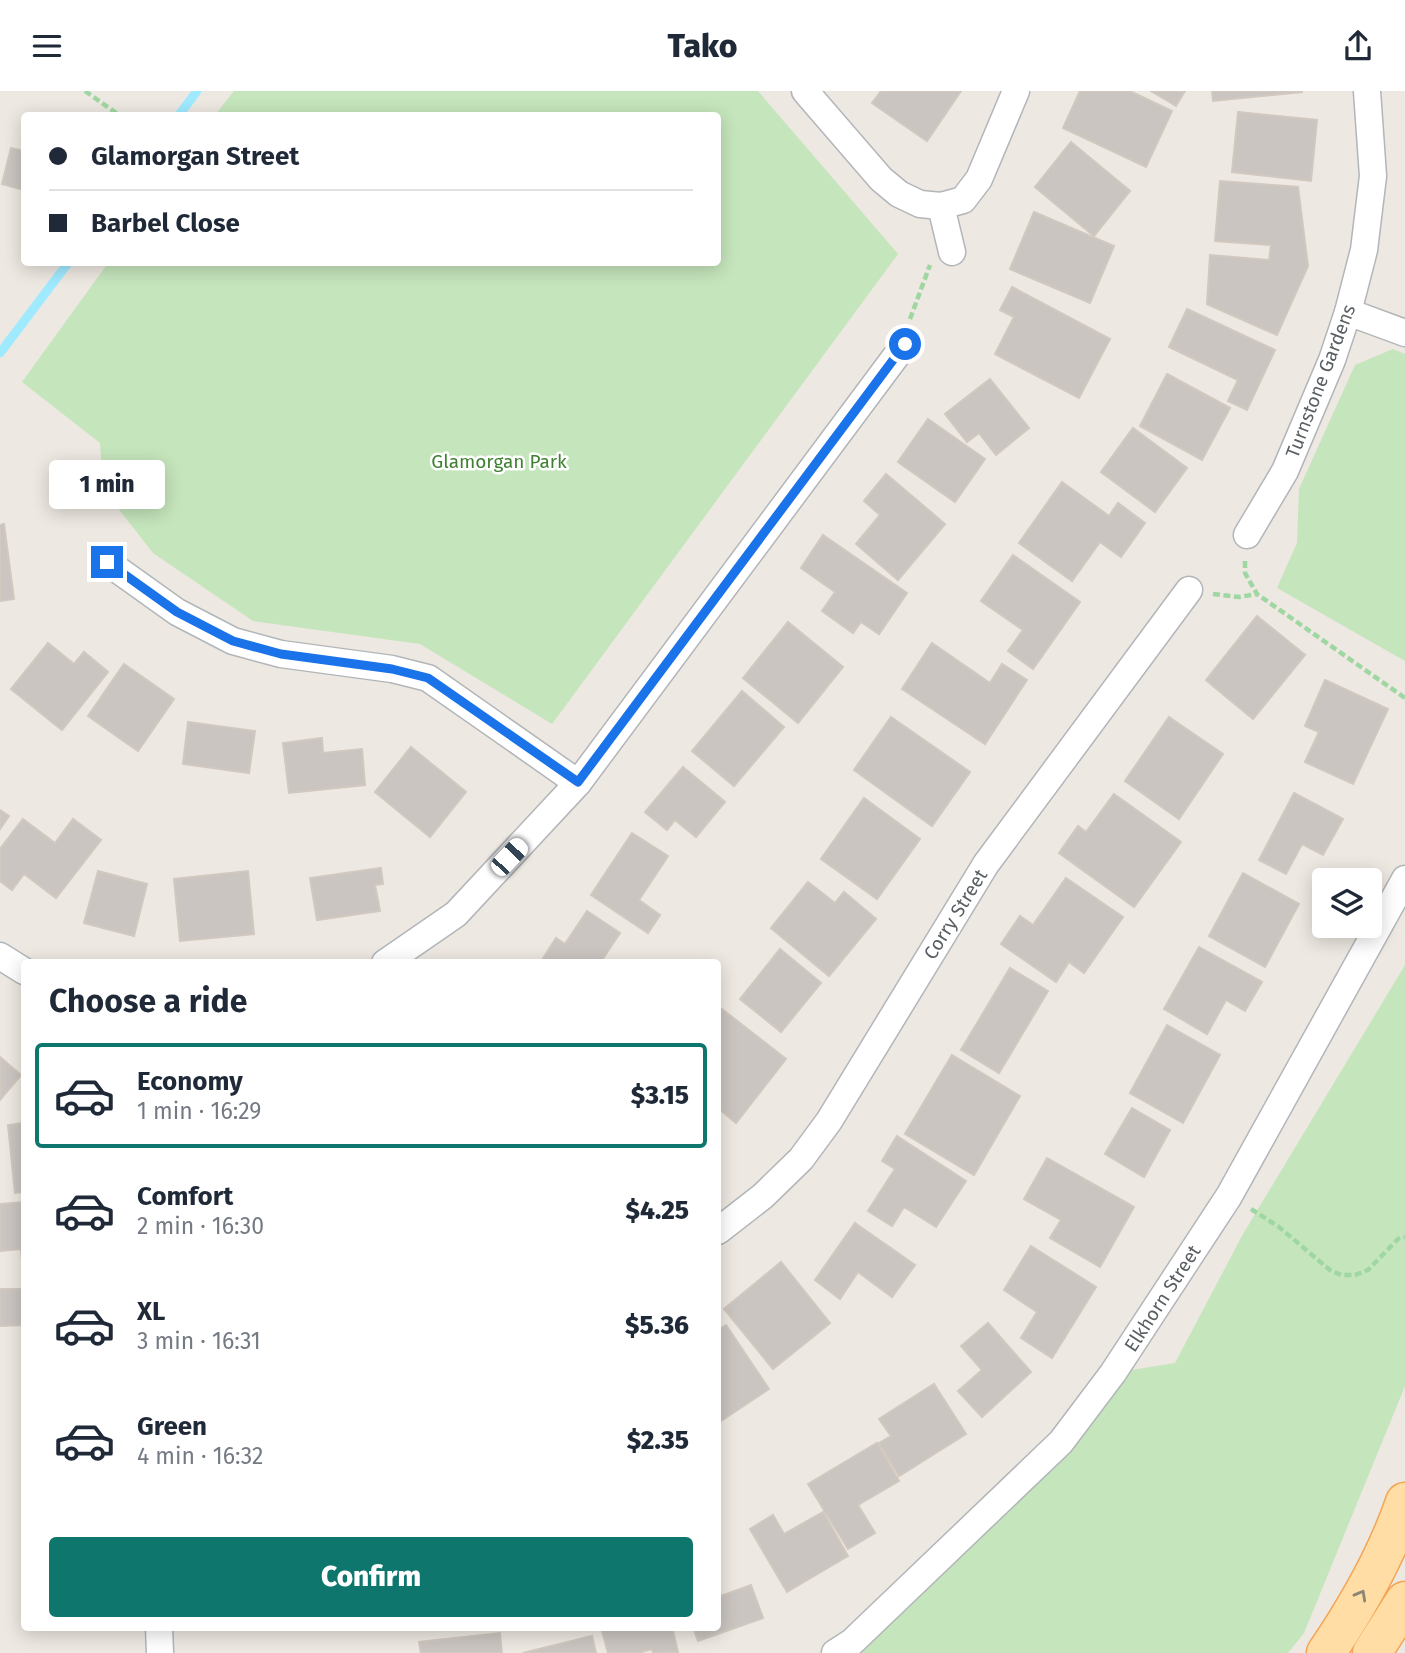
<!DOCTYPE html>
<meta charset="utf-8">
<style>
:root{--surface:#fff;--page:#f6f6f7;--text:#1f2937;--muted:#747a83;--line:#e0e1e3;--accent:#0f766e}
body{margin:0;font-family:"Fira Sans",sans-serif;background:var(--page);color:var(--text);height:100vh;display:flex;flex-direction:column;font-size:26px;white-space:nowrap}
*{box-sizing:border-box;margin:0}
p{font-size:23px;color:var(--muted)}
.icon{flex:none;width:38px;height:38px;fill:none;stroke:currentColor;stroke-width:2;stroke-linecap:round;stroke-linejoin:round}
.map{position:relative;flex:1;overflow:hidden}
.details{position:absolute;left:21px;top:868px;width:700px;height:672px;display:flex;flex-direction:column;background:var(--surface);border-radius:7px;box-shadow:0 4px 18px #0003}
.details>*{flex:none}
.top-card{position:absolute;left:21px;top:21px;width:700px;height:154px;border-radius:7px;box-shadow:0 4px 18px #0003;display:grid;align-content:center;height:154px;padding:0 28px;background:var(--surface)}
.buttons{position:absolute;left:1312px;top:777px;display:grid;gap:14px}
.buttons a{display:grid;place-items:center;width:70px;height:70px;border-radius:7px;background:var(--surface);box-shadow:0 4px 18px #0003;font-size:35px}
.end{position:absolute;width:32px;height:32px;margin:-16px;border:9px solid #1a73e8;background:#fff;box-shadow:0 0 0 4px #fff}
.from{border-radius:50%}
.bubble{position:absolute;height:49px;border-radius:7px;background:var(--surface);box-shadow:0 4px 18px #0003;font-size:23px;font-weight:800;line-height:49px;text-align:center}
.car{position:absolute;width:21px;height:42px;margin:-21px -10px;border-radius:9px;box-shadow:0 0 5px 2px #0007;background:linear-gradient(#fff 24%,#345 0 40%,#fff 0 76%,#345 0 86%,#fff 0)}
.top-card b{display:flex;align-items:center;gap:24px;height:66px;font-size:26px}
.top-card b+b{border-top:2px solid var(--line)}
.top-card i{width:18px;height:18px;background:var(--text)}
ul{padding:0;list-style:none}
li{display:flex;align-items:center;gap:21px;height:105px;margin:0 14px 10px;padding:0 14px;border:4px solid transparent;border-radius:7px}
li div{flex:1}
li b{display:block;font-size:26px}
li em{font-style:normal;font-weight:800}
li.active{border-color:var(--accent)}
li>.icon{width:63px;height:63px;stroke-width:1.5}
h2{padding:0 28px;font-size:32px;line-height:84px}
.action{display:flex;gap:14px;margin-top:auto;padding:14px 28px}
.action a{flex:1;height:80px;border-radius:7px;background:var(--accent);color:#fff;font-size:28px;font-weight:800;line-height:80px;text-align:center}
header{display:flex;justify-content:space-between;align-items:center;height:91px;padding:0 28px;background:var(--surface);font-size:32px;font-weight:800}
.map>svg:first-child{display:block}
</style>
<header><svg class="icon" aria-label="menu" viewBox="0 0 24 24"><path d="M4 6h16M4 12h16M4 18h16"/></svg>Tako<svg class="icon" aria-label="share" viewBox="0 0 24 24"><path d="M12 15V3M7 8l5-5 5 5M5 13v7h14v-7"/></svg></header>
<div class="map">
<svg width="1405" height="1562" viewBox="0 0 1405 1562">
<rect width="100%" height="100%" fill="#ede8e1"/>
<g fill="#c5e5bc">
<path d="M234 0H758L898 163 552 633 420 553 253 530 153 462 103 398 100 352 22 291 108 172H718V24H215Z"/>
<path d="M1393 258 1405 263V570L1277 497 1297 452 1299 398 1355 274Z"/>
<path d="M1405 874V1295L1304 1542 1288 1562H835L1113 1282 1175 1272 1243 1143Z"/>
</g>
<g fill="none" stroke-linecap="round" stroke-linejoin="round">
<g stroke="#9feaff" stroke-width="9">
<path d="M179 24 197 0"/>
<path d="M0 262 68 172"/>
</g>
</g>
<g fill="#cac5c0" stroke="#d1c8bf" stroke-width="2">
<path d="M881 0H961L927 50 872 12Z"/>
<path d="M1080 0H1130L1172 20 1146 76 1063 37Z"/>
<path d="M1151 0H1185L1176 15Z"/>
<path d="M1212 0H1302V1L1213 10Z"/>
<path d="M1238 21 1317 29 1311 90 1232 81Z"/>
<path d="M1071 51 1130 100 1094 145 1035 96Z"/>
<path d="M11 57 24 60V99L2 93Z"/>
<path d="M1220 90 1298 96 1308 175 1277 244 1207 213 1210 164 1269 169 1271 154 1215 150Z"/>
<path d="M1034 121 1114 155 1090 212 1010 178Z"/>
<path d="M1012 196 1110 248 1079 307 995 263 1014 226 1000 219Z"/>
<path d="M1187 218 1275 259 1247 319 1228 310 1238 289 1169 256Z"/>
<path d="M1167 283 1230 317 1202 369 1140 335Z"/>
<path d="M990 288 1029 337 996 364 979 342 967 351 945 323Z"/>
<path d="M928 328 985 368 955 411 898 371Z"/>
<path d="M1133 337 1187 377 1155 421 1101 381Z"/>
<path d="M886 383 945 433 898 489 856 453 880 424 864 410Z"/>
<path d="M1062 391 1109 425 1118 412 1145 432 1121 466 1100 451 1072 490 1019 452Z"/>
<path d="M4 433 14 508 0 510V434Z"/>
<path d="M823 444 907 502 879 543 861 531 853 542 822 520 835 501 801 477Z"/>
<path d="M1013 464 1080 511 1033 578 1008 560 1023 539 981 510Z"/>
<path d="M1257 525 1305 564 1253 628 1206 589Z"/>
<path d="M788 531 843 576 798 632 743 587Z"/>
<path d="M48 552 74 573 84 561 108 581 62 639 11 598Z"/>
<path d="M932 552 990 592 1002 573 1027 589 985 653 902 598Z"/>
<path d="M124 573 174 608 138 660 88 625Z"/>
<path d="M1325 589 1388 618 1353 693 1305 671 1319 641 1305 635Z"/>
<path d="M742 600 784 636 734 695 692 660Z"/>
<path d="M891 626 970 681 932 735 854 679Z"/>
<path d="M1169 626 1223 663 1179 728 1125 690Z"/>
<path d="M188 631 255 640 249 682 183 673Z"/>
<path d="M322 647 323 662 362 658 365 694 289 702 283 652Z"/>
<path d="M411 656 466 701 430 746 375 701Z"/>
<path d="M683 676 725 711 696 746 675 729 667 739 645 721Z"/>
<path d="M1294 702 1343 728 1323 764 1302 753 1286 783 1259 769Z"/>
<path d="M1114 703 1181 751 1134 816 1059 762 1078 735 1086 741Z"/>
<path d="M864 707 920 748 877 808 821 768Z"/>
<path d="M0 719 9 725 0 738Z"/>
<path d="M23 728 55 752 73 728 101 749 56 807 24 783 12 799 0 790V758Z"/>
<path d="M632 742 668 765 639 809 660 824 648 842 591 804Z"/>
<path d="M381 777 383 793 375 794 380 820 317 829 310 787Z"/>
<path d="M98 780 147 793 134 845 84 832Z"/>
<path d="M248 780 254 843 180 850 174 788Z"/>
<path d="M1243 782 1299 813 1265 876 1209 845Z"/>
<path d="M1066 787 1123 826 1084 882 1069 871 1056 891 1001 853 1020 825 1033 834Z"/>
<path d="M808 791 835 812 844 801 876 828 829 885 771 837Z"/>
<path d="M587 820 620 842 600 872H540L556 847 565 853Z"/>
<path d="M1199 856 1262 891 1245 920 1226 909 1207 943 1164 918Z"/>
<path d="M780 858 821 892 781 941 740 908Z"/>
<path d="M1010 877 1048 900 999 982 961 959Z"/>
<path d="M718 915 786 968 736 1032 718 1017Z"/>
<path d="M1167 934 1220 964 1183 1032 1130 1002Z"/>
<path d="M952 964 1020 1005 974 1084 905 1043Z"/>
<path d="M0 966 21 984 0 1009Z"/>
<path d="M1132 1017 1170 1039 1144 1086 1105 1063Z"/>
<path d="M24 1032V1101L15 1102 8 1034Z"/>
<path d="M897 1045 966 1090 936 1136 904 1116 892 1135 868 1120 895 1078 882 1070Z"/>
<path d="M1047 1067 1134 1116 1100 1176 1050 1147 1061 1129 1024 1108Z"/>
<path d="M24 1111V1192L21 1158 0 1160V1113Z"/>
<path d="M855 1132 915 1174 892 1206 858 1181 840 1208 815 1189Z"/>
<path d="M1031 1155 1096 1196 1052 1267 1021 1247 1037 1221 1004 1199Z"/>
<path d="M781 1171 830 1232 773 1278 724 1218Z"/>
<path d="M0 1198H24V1234L0 1235Z"/>
<path d="M988 1232 1031 1281 982 1326 958 1300 982 1279 961 1255Z"/>
<path d="M726 1234 769 1298 718 1332V1239Z"/>
<path d="M934 1293 966 1343 899 1385 879 1352 891 1345 879 1328Z"/>
<path d="M877 1352 899 1390 858 1414 875 1442 848 1458 808 1393Z"/>
<path d="M823 1421 848 1465 787 1501 750 1438 773 1424 784 1443Z"/>
<path d="M751 1494 763 1527 698 1550 693 1536H718V1506Z"/>
<path d="M601 1536H672L678 1561 653 1562 652 1558 638 1562H608Z"/>
<path d="M500 1542 502 1562H421L419 1551Z"/>
<path d="M592 1545 596 1562H523Z"/>
</g>
<g fill="none" stroke-linecap="round" stroke-linejoin="round">
<g stroke="#b2b6b9" stroke-width="29">
<g id="street">
<path d="M805 0 881 88 899 103 920 113 941 115 963 109 979 88 1016 0"/>
<path d="M941 115 952 161"/>
<path d="M1348 221 1405 242"/>
<path d="M1247 444 1285 380 1332 269 1348 221 1364 159 1373 85 1367 0"/>
<path d="M107 471 177 521 233 550 281 563 392 578 428 587 578 692"/>
<path d="M0 865 24 880"/>
<path d="M385 872 456 823 578 692 905 253"/>
<path d="M718 1140 763 1105 801 1068 829 1030 986 773 1189 499"/>
<path d="M159 1536 160 1562"/>
<path d="M835 1562 852 1551 1061 1351 1113 1282 1229 1105 1405 788"/>
</g>
</g>
<g stroke="#f4a453" stroke-width="41">
<g id="primary">
<path d="M1326 1562C1358 1515 1387 1464 1405 1411"/>
<path d="M1372 1562 1405 1510"/>
</g>
</g>
<g stroke="#9fd7a2" stroke-width="4.5" stroke-dasharray="7 3.5" stroke-linecap="butt">
<path d="M85 0 119 24"/>
<path d="M910 228 930 174"/>
<path d="M1245 470V482L1257 503 1405 607"/>
<path d="M1213 503 1239 506 1257 503"/>
<path d="M1251 1118 1279 1136 1330 1179 1341 1184H1355L1368 1179 1398 1148 1405 1146"/>
</g>
<use href="#street" stroke="#fff" stroke-width="26"/>
<use href="#primary" stroke="#ffdda4" stroke-width="38"/>
</g>
<defs><path id="oneway-chevron" d="M-2-3.5L2.5 0L-2 3.5" fill="none" stroke-width="1.6" stroke-linecap="round" stroke-linejoin="round" transform="scale(1.75)"/></defs>
<use stroke="#8b8576" href="#oneway-chevron" transform="translate(1361 1504) rotate(-61)"/>
<g fill="none" stroke-linecap="round" stroke-linejoin="round">
<path stroke="#1a73e8" stroke-width="9" d="M107 471 177 521 233 550 281 563 392 578 428 587 578 691 905 253"/>
</g>
<g text-anchor="middle" stroke-width="5" stroke-linejoin="round" paint-order="stroke">
<g font-size="19" fill="#595f62" stroke="#fff">
<text transform="translate(1320 290) rotate(-69)" y="7">Turnstone Gardens</text>
<text transform="translate(955 823) rotate(-58)" y="7">Corry Street</text>
<text transform="translate(1162 1207) rotate(-57)" y="7">Elkhorn Street</text>
</g>
<g font-size="19" fill="#3f8131" stroke="#fff">
<text x="499" y="377">Glamorgan Park</text>
</g>
</g>
</svg>
<div class="buttons">
<a><svg class="icon" aria-label="layers" viewBox="0 0 24 24"><path d="M12 4l9 5-9 5-9-5zM3 14l9 5 9-5"/></svg></a>
</div>
<i class="end from" style="left:905px;top:253px"></i>
<i class="end" style="left:107px;top:471px"></i>
<div class="bubble" style="left:49px;top:369px;width:116px">1 min</div>
<i class="car" style="left:509px;top:766px;rotate:43deg"></i>
<div class="top-card">
<b><i class="from"></i>Glamorgan Street</b>
<b><i></i>Barbel Close</b>
</div>
<section class="details">
<h2>Choose a ride</h2>
<ul>
<li class="active"><svg class="icon" aria-label="car" viewBox="0 0 24 24"><path d="M5 17H2v-5l4-1 3-4h7l3 4 3 1v5h-3M9 17h6M6 11h13"/><circle cx="7" cy="17" r="2"/><circle cx="17" cy="17" r="2"/></svg><div><b>Economy</b><p>1 min · 16:29</p></div><em>$3.15</em></li>
<li><svg class="icon" aria-label="car" viewBox="0 0 24 24"><path d="M5 17H2v-5l4-1 3-4h7l3 4 3 1v5h-3M9 17h6M6 11h13"/><circle cx="7" cy="17" r="2"/><circle cx="17" cy="17" r="2"/></svg><div><b>Comfort</b><p>2 min · 16:30</p></div><em>$4.25</em></li>
<li><svg class="icon" aria-label="car" viewBox="0 0 24 24"><path d="M5 17H2v-5l4-1 3-4h7l3 4 3 1v5h-3M9 17h6M6 11h13"/><circle cx="7" cy="17" r="2"/><circle cx="17" cy="17" r="2"/></svg><div><b>XL</b><p>3 min · 16:31</p></div><em>$5.36</em></li>
<li><svg class="icon" aria-label="car" viewBox="0 0 24 24"><path d="M5 17H2v-5l4-1 3-4h7l3 4 3 1v5h-3M9 17h6M6 11h13"/><circle cx="7" cy="17" r="2"/><circle cx="17" cy="17" r="2"/></svg><div><b>Green</b><p>4 min · 16:32</p></div><em>$2.35</em></li>
</ul>
<div class="action"><a>Confirm</a></div>
</section>
</div>
